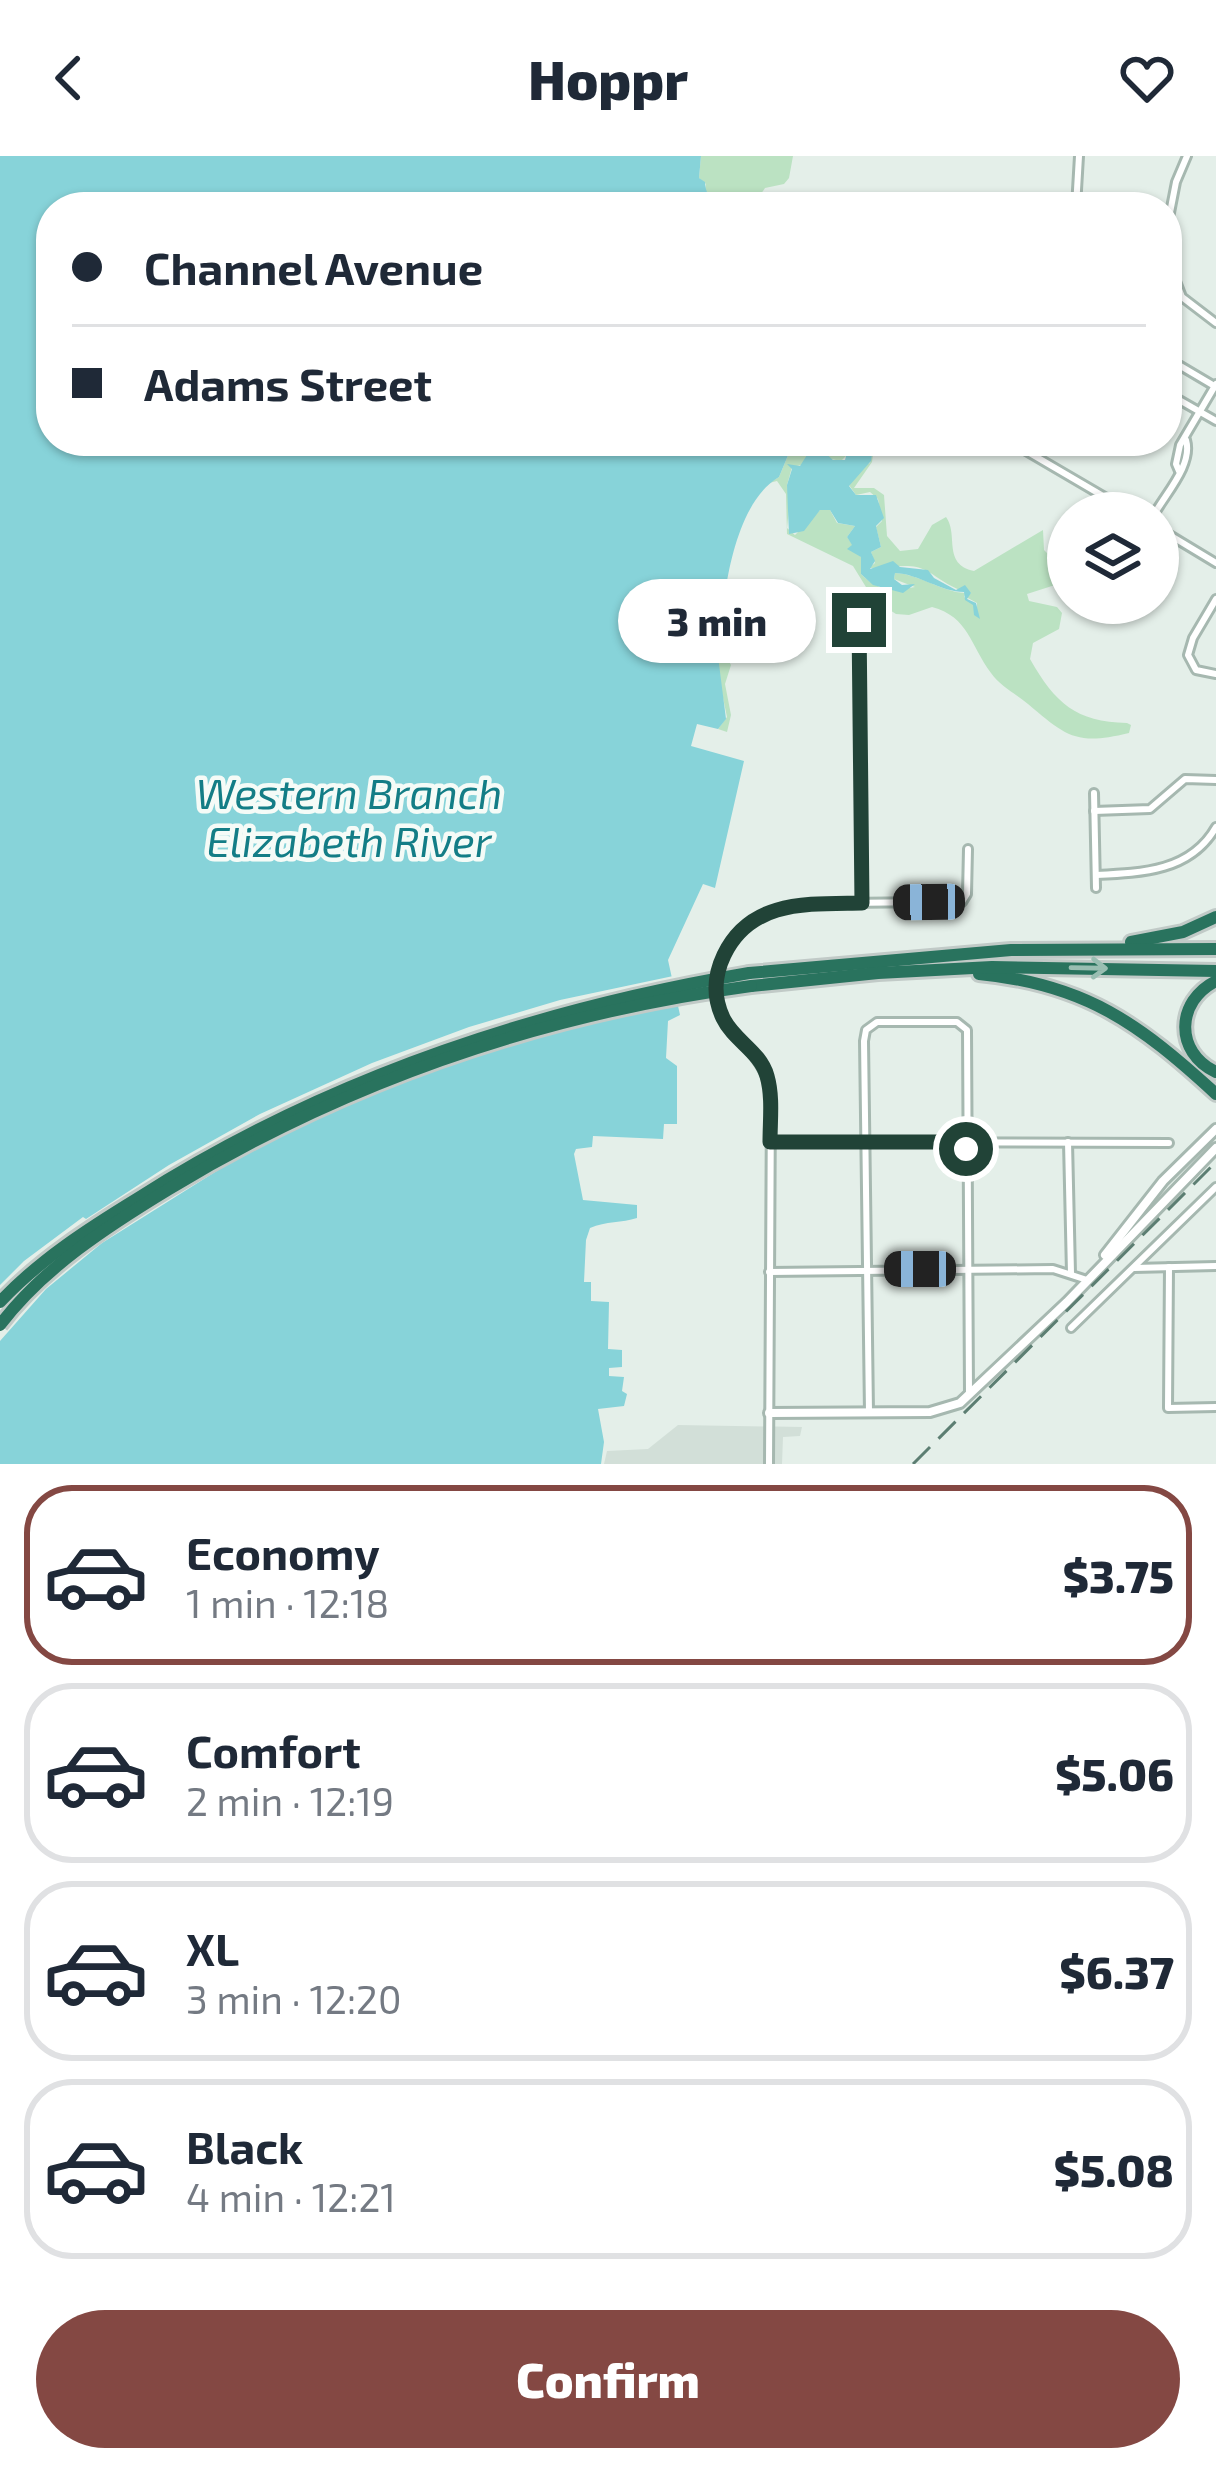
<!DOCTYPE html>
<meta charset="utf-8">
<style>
:root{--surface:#fff;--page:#f6f6f7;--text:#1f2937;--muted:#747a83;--line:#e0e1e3;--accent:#844843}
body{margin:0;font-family:"Exo 2",sans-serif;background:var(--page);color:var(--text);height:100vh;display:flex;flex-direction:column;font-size:45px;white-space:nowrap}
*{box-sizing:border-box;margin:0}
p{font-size:39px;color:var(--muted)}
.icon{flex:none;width:66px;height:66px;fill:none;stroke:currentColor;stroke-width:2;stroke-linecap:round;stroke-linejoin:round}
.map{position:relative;height:1308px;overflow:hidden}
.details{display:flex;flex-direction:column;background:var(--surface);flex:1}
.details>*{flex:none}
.top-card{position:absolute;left:36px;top:36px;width:1146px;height:264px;border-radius:48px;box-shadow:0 3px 9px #0004;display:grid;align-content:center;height:264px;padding:0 36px;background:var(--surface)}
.buttons{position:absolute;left:1047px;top:336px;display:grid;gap:24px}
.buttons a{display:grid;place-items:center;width:132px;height:132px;border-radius:50%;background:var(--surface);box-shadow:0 3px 9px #0004;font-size:60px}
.end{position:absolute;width:54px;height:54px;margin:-27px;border:15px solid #214337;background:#fff;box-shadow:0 0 0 6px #fff}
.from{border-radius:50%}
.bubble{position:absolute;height:84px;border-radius:42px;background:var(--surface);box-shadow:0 3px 9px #0004;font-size:39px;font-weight:800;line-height:84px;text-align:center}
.car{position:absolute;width:36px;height:72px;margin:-36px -18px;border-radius:15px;box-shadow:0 0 9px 3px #0007;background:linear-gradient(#222 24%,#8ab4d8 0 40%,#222 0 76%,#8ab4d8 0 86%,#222 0)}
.top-card b{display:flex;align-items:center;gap:42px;height:114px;font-size:45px}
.top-card b+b{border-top:3px solid var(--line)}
.top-card i{width:30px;height:30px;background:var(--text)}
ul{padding:21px 0 0;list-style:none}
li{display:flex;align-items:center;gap:36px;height:180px;margin:0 24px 18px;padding:0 12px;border:6px solid var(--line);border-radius:48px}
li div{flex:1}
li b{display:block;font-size:45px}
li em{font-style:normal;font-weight:800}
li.on{border-color:var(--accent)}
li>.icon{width:108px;height:108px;stroke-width:1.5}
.cta{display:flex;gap:24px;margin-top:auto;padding:24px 36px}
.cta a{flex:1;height:138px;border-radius:72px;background:var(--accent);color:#fff;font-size:48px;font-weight:800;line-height:138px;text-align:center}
header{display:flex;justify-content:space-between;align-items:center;height:156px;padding:0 36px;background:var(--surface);font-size:54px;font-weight:800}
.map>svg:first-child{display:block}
</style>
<header><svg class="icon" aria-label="back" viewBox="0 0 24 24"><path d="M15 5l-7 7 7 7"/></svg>Hoppr<svg class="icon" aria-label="heart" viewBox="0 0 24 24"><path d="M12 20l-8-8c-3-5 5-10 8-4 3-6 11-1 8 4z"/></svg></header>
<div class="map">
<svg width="1216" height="1308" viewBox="0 0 1216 1308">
<rect width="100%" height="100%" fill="#e4efe9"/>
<path fill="#d2dfd8" d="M678 1269 802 1271 800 1280 783 1281 782 1308H604L607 1295 648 1293Z"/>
<g fill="#bbe2c2">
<path d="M701 0H793L789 22 784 28 765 32 752 51C732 51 717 50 705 34L706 28 699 22Z"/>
<path d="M794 285H833L837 292 846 289 849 297 841 305 831 303 792 311 787 329 790 342 787 372 795 379 820 354H830L837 367 855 370 847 381 861 401V418C878 435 892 435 915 431L894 423 895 417C920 418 941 436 965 437L964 441 974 448 977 459V447L966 441 971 437C953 434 941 423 927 415 911 405 886 413 869 412L875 407 871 396 881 391 876 371 882 365 878 343 870 336 856 339 849 329 862 311 870 307 874 291 872 306 854 332H874L884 339 887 380 900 395 918 393 932 369 946 361C959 379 942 408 974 415L1043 374 1044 394 1050 400 1066 402 1068 416 1055 429 1027 438 1029 445 1057 451 1062 457 1059 473 1033 487 1030 503C1055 547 1076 566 1127 567L1131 569 1129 577C1076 590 1066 580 1028 548 1016 538 1000 530 991 517 970 489 969 461 932 451L909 459 896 458 874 444 853 410 787 378 786 338 777 325 769 327 779 321Z"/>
<path d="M715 456 721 464 719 488 731 509 725 528 731 559 727 576 718 573 727 561 718 518Z"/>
</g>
<g fill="#87d3d9">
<path d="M0 0H701L699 22 705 26C706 47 719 42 731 51H51V285H794L779 321C744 341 730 402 725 438L721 437 713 461 726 563 718 573 697 568 691 590 744 605 715 732 703 728 668 804 680 859 668 865 666 902 677 910V968H664L663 983 593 980 592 991 576 993 574 998 583 1044 637 1049V1062C622 1067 606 1065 590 1072L586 1084 584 1126H591V1145L609 1146 608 1193 622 1194V1211L609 1212V1220L624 1221 622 1235 627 1238 624 1250 598 1253 604 1286 601 1308H0Z"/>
<path d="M833 285 874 286 871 305 849 330 856 339H876L884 362 876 370 881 391 871 396 875 405 870 413 893 405 900 411 928 414 934 422 956 434 965 429 971 437 967 443 976 447 980 463 974 459 973 449 965 444 964 436C941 436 919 418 895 417L894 423 902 429 915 428 903 437 873 429 861 418V401L847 393 852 389 847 381 855 370 838 367 830 354H820L804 375 789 378 787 329 792 313 787 308 800 310 807 299 823 295 833 304H845L848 293 845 289 837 292Z"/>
</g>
<path fill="#e4efe9" d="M678 819 685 847 572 871 435 913 316 962 231 1006 102 1087 46 1133 0 1185V1129L24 1105 83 1061 86 1063 169 1009 260 958 372 907 469 871 560 844Z"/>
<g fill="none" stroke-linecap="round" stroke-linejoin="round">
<g stroke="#a6b8b0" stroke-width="12">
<g id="minor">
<path d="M975 48 979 51"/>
<path d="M860 51 863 45"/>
<path d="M1076 51 1079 0"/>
<path d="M1167 72 1176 26 1187 0"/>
<path d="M1167 102 1182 141 1216 167"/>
<path d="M1167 202 1216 231"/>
<path d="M1167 237 1216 265"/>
<path d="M1009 285 1132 357"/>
<path d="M1179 315 1176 308 1180 289 1216 228"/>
<path d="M1155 357C1167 336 1193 308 1186 284"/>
<path d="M1158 372 1216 407"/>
<path d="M1158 398 1169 379"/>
<path d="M1216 443 1193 482 1188 499 1196 514 1216 518"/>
<path d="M859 463 862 747"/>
<path d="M1094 637 1096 732"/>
<path d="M1094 655 1150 653 1185 623 1216 624"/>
<path d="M1096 719C1143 717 1191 715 1216 671"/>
<path d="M716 824C734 746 791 748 857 747 892 746 927 746 962 746L967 738 968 693"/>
<path d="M716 837C722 883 765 892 771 940L769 1308"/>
<path d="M770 986 1169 987"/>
<path d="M1068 986 1071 1117"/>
<path d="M1169 1111 1168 1252 1216 1251"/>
<path d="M1134 1112 1216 1110"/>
<path d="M769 1116 1053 1113 1087 1124"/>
<path d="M1071 1172 1216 1031"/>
<path d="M869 1256 864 885 866 874 877 866H957L967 874 969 1237"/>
</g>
</g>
<g stroke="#a6b8b0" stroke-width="14">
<g id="tertiary">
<path d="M1105 1099 1163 1025 1216 973"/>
<path d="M769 1257 930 1256 960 1247 1067 1146 1216 992"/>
</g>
</g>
<g stroke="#c1cac7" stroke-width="18">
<g id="motorway">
<path d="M1131 786 1183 776 1216 761"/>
<path d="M749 817 1011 794 1216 793"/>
<path d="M979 818C1085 828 1140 868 1216 938"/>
<path d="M1216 825C1176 845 1174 896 1216 916"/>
<path d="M751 830 878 817 992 811 1216 815"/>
</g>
</g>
<use href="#minor" stroke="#fff" stroke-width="6"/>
<use href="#tertiary" stroke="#fff" stroke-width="8"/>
<use href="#motorway" stroke="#29735e" stroke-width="12"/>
<path stroke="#5c7e72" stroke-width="3" stroke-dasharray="24 12" stroke-linecap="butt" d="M913 1308 1216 1006"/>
<g stroke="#c1cac7" stroke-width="18" stroke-linecap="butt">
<g id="motorway-bridge">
<path d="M0 1146C39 1104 89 1072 138 1042 325 923 531 854 749 817"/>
<path d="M0 1169C43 1112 108 1070 169 1033 349 924 543 858 751 830"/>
</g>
</g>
<use href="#motorway-bridge" stroke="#29735e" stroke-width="12"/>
</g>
<defs><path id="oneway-shaft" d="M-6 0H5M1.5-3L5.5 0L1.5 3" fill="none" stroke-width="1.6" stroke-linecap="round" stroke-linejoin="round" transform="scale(3)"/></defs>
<use stroke="#99beb2" href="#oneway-shaft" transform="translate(1089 812) rotate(1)"/>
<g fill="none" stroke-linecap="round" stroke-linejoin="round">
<path stroke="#214337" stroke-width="15" d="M859 464 862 747C809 748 751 743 724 799 714 820 713 841 723 862 734 885 760 895 767 920 773 941 770 964 770 986H968L966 993"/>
</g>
<g text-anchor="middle" stroke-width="9" stroke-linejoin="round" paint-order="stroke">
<g font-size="42" font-style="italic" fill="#137d86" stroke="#f5fbf7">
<text x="349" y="653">Western Branch<tspan x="349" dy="48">Elizabeth River</tspan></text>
</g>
</g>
</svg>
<div class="buttons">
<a><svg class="icon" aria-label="layers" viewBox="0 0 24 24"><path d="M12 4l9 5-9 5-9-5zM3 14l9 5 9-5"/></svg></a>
</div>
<i class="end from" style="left:966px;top:993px"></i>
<i class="end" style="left:859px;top:464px"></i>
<div class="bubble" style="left:618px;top:423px;width:198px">3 min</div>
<i class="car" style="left:929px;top:746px;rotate:269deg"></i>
<i class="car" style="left:920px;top:1113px;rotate:270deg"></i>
<div class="top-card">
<b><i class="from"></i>Channel Avenue</b>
<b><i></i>Adams Street</b>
</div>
</div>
<section class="details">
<ul>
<li class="on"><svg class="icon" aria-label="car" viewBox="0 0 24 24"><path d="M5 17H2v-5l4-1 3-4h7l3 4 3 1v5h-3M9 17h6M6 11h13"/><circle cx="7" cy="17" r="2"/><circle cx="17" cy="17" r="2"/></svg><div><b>Economy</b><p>1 min · 12:18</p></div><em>$3.75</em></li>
<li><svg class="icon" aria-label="car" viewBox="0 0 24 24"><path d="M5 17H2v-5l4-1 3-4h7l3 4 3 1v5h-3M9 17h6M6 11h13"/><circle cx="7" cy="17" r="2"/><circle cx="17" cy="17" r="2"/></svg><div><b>Comfort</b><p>2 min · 12:19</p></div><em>$5.06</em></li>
<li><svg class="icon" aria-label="car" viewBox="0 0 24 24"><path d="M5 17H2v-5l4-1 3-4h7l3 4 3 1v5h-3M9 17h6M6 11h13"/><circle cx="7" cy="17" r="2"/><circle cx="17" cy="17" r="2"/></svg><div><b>XL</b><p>3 min · 12:20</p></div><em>$6.37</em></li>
<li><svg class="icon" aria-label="car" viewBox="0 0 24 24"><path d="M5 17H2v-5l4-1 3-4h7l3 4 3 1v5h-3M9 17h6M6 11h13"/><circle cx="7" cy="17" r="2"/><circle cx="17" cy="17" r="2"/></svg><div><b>Black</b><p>4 min · 12:21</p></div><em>$5.08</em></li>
</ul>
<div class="cta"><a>Confirm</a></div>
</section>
